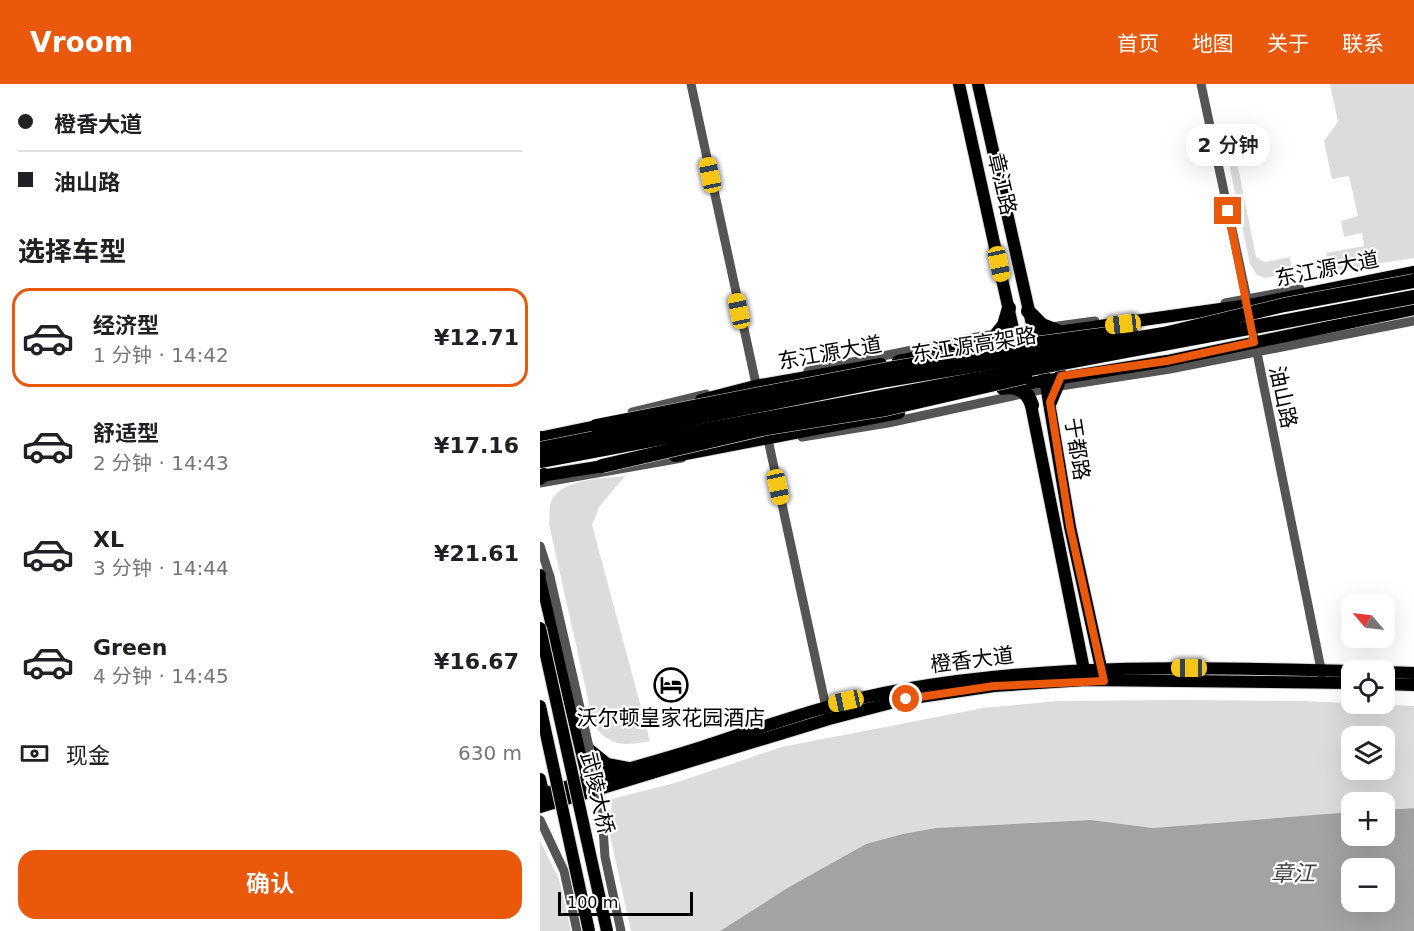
<!DOCTYPE html>
<html lang="zh">
<meta charset="utf-8">
<style>
:root{--surface:#fff;--page:#f6f6f6;--text:#202124;--muted:#757577;--line:#e0e0e0;--accent:#ea580c}
body{margin:0;font-family:"DejaVu Sans","Noto Sans SC",sans-serif;background:var(--page);color:var(--text);height:100vh;display:flex;flex-direction:column;font-size:22px;white-space:nowrap}
*{box-sizing:border-box;margin:0}
p{font-size:20px;color:var(--muted)}
.icon{flex:none;width:33px;height:33px;fill:none;stroke:currentColor;stroke-width:2;stroke-linecap:round;stroke-linejoin:round}
.map{position:relative;flex:1;overflow:hidden}
.sheet{display:flex;flex-direction:column;background:var(--surface);width:540px}
.sheet>*{flex:none}
.guide{display:grid;align-content:center;height:132px;padding:0 18px;background:var(--surface)}
.needle{width:39px;rotate:298deg}
.buttons{position:absolute;left:801px;top:510px;display:grid;gap:12px}
.buttons a{display:grid;place-items:center;width:54px;height:54px;border-radius:12px;background:var(--surface);box-shadow:0 6px 24px #0002;font-size:30px}
.scale{position:absolute;left:18px;bottom:15px;width:135px;box-sizing:border-box;padding-left:6px;border:3px solid #000;border-top:0;font-size:16px;line-height:21px;white-space:nowrap;color:#000;-webkit-text-stroke:4px #fff;paint-order:stroke}
.end{position:absolute;width:27px;height:27px;margin:-14px;border:8px solid #ea580c;background:#fff;box-shadow:0 0 0 3px #fff}
.from{border-radius:50%}
.bubble{position:absolute;height:42px;border-radius:18px;background:var(--surface);box-shadow:0 6px 24px #0002;font-size:20px;font-weight:600;line-height:42px;text-align:center}
.car{position:absolute;width:18px;height:36px;margin:-18px -9px;border-radius:8px;box-shadow:0 0 4px 2px #0007;background:linear-gradient(#f5c518 24%,#345 0 40%,#f5c518 0 76%,#345 0 86%,#f5c518 0)}
.guide b{display:flex;align-items:center;gap:21px;height:57px;font-size:22px}
.guide b+b{border-top:2px solid var(--line)}
.guide i{width:15px;height:15px;background:var(--text)}
ul{padding:0;list-style:none}
li{display:flex;align-items:center;gap:18px;height:99px;margin:0 12px 9px;padding:0 6px;border:3px solid transparent;border-radius:18px}
li div{flex:1}
li b{display:block;font-size:22px}
li em{font-style:normal;font-weight:600}
li.current{border-color:var(--accent)}
li>.icon{width:54px;height:54px;stroke-width:1.5}
h2{padding:0 18px;font-size:27px;line-height:72px}
.pay{display:flex;align-items:center;gap:15px;height:66px;padding:0 18px;font-size:22px}
.pay p{margin-inline-start:auto}
.action{display:flex;gap:12px;margin-top:auto;padding:12px 18px}
.action a{flex:1;height:69px;border-radius:18px;background:var(--accent);color:#fff;font-size:24px;font-weight:600;line-height:69px;text-align:center}
header{display:flex;align-items:center;gap:36px;box-sizing:border-box;height:84px;padding:0 30px;background:var(--accent);color:#fff}
header strong{font-size:28px}
nav{display:flex;gap:33px;margin-inline-start:auto;font-size:21px}
main{display:flex;flex:1;min-height:0}
.map>svg:first-child{display:block}
</style>
<header>
<strong>Vroom</strong>
<nav><a>首页</a><a>地图</a><a>关于</a><a>联系</a></nav>
</header>
<main>
<section class="sheet">
<div class="guide">
<b><i class="from"></i>橙香大道</b>
<b><i></i>油山路</b>
</div>
<h2>选择车型</h2>
<ul>
<li class="current"><svg class="icon" aria-label="car" viewBox="0 0 24 24"><path d="M5 17H2v-5l4-1 3-4h7l3 4 3 1v5h-3M9 17h6M6 11h13"/><circle cx="7" cy="17" r="2"/><circle cx="17" cy="17" r="2"/></svg><div><b>经济型</b><p>1 分钟 · 14:42</p></div><em>¥12.71</em></li>
<li><svg class="icon" aria-label="car" viewBox="0 0 24 24"><path d="M5 17H2v-5l4-1 3-4h7l3 4 3 1v5h-3M9 17h6M6 11h13"/><circle cx="7" cy="17" r="2"/><circle cx="17" cy="17" r="2"/></svg><div><b>舒适型</b><p>2 分钟 · 14:43</p></div><em>¥17.16</em></li>
<li><svg class="icon" aria-label="car" viewBox="0 0 24 24"><path d="M5 17H2v-5l4-1 3-4h7l3 4 3 1v5h-3M9 17h6M6 11h13"/><circle cx="7" cy="17" r="2"/><circle cx="17" cy="17" r="2"/></svg><div><b>XL</b><p>3 分钟 · 14:44</p></div><em>¥21.61</em></li>
<li><svg class="icon" aria-label="car" viewBox="0 0 24 24"><path d="M5 17H2v-5l4-1 3-4h7l3 4 3 1v5h-3M9 17h6M6 11h13"/><circle cx="7" cy="17" r="2"/><circle cx="17" cy="17" r="2"/></svg><div><b>Green</b><p>4 分钟 · 14:45</p></div><em>¥16.67</em></li>
</ul>
<div class="pay"><svg class="icon" aria-label="cash" viewBox="0 0 24 24"><path d="M3 7h18v10H3z"/><circle cx="12" cy="12" r="2"/></svg>现金<p>630 m</p></div>
<div class="action"><a>确认</a></div>
</section>
<div class="map">
<svg width="874" height="847" viewBox="0 0 874 847">
<rect width="100%" height="100%" fill="#fff"/>
<g fill="#dcdcdc" fill-rule="evenodd">
<path d="M790 0H874V174L790 187 786 169 824 162 822 149 804 153 801 137 818 132 809 92 792 95 784 57 798 38Z"/>
<path d="M696 73 716 173 725 178 750 173 752 187 726 194 717 191 710 180 688 75Z"/>
<path d="M85 392 59 423 52 441 110 657C84 662 72 663 54 642L9 440C10 434 9 427 10 421 17 394 62 395 85 392Z"/>
<path d="M640 616 763 617 874 622V724L845 726 844 718H812L811 728 613 744 551 736 396 744 326 760 249 803 180 847H91L70 751 72 715 135 699 242 663 443 624 518 617ZM812 652H844V686H812Z"/>
<path d="M0 757 19 795 31 847H0Z"/>
</g>
<path fill="#a3a3a3" fill-rule="evenodd" d="M874 724V847H180L249 803 326 760 363 750 396 744 551 736 613 744 811 728 812 752H844L845 726ZM812 784H844V818H812Z"/>
<g fill="none" stroke-linecap="round" stroke-linejoin="round">
<g stroke="#dbdbdb" stroke-width="14">
<g id="major">
<path d="M419 0 477 263"/>
<path d="M438 0 496 258"/>
<path d="M358 277 475 254 709 221 874 188"/>
<path d="M504 289 530 443 563 593"/>
<path d="M472 302 627 277 874 225"/>
<path d="M489 311 545 591"/>
<path d="M161 316 215 302 341 280"/>
<path d="M0 354 66 340"/>
<path d="M135 372 359 329"/>
<path d="M0 392 70 381"/>
<path d="M0 491 50 704"/>
<path d="M844 588 874 589"/>
<path d="M844 600 874 601"/>
<path d="M46 663 67 680 88 684"/>
<path d="M0 695 5 717"/>
<path d="M0 711C55 693 110 680 165 662 231 640 295 617 365 605 514 579 661 583 812 587"/>
<path d="M0 723 289 635 366 615 454 602 546 596 812 599"/>
</g>
</g>
<g stroke="#dbdbdb" stroke-width="15">
<g id="highway">
<path d="M488 227 502 241 520 248"/>
<path d="M449 260 464 241 469 224"/>
<path d="M463 304C477 301 487 307 492 321"/>
<path d="M510 318 521 292"/>
<path d="M0 354H1"/>
<path d="M0 394 4 391"/>
</g>
</g>
<g stroke="#555" stroke-width="9">
<path d="M151 0 287 628"/>
<path d="M661 0 708 220"/>
<path d="M685 219 760 205"/>
<path d="M711 239 782 590"/>
<path d="M268 287 442 252 555 237"/>
<path d="M92 328 166 310"/>
<path d="M262 353 348 339 514 303 630 285 874 237"/>
<path d="M0 399 142 374"/>
<path d="M0 462 10 493"/>
<path d="M0 736 24 787 37 847"/>
</g>
<use href="#major" stroke="#000" stroke-width="12"/>
<use href="#highway" stroke="#000" stroke-width="14"/>
<g stroke="#dbdbdb" stroke-width="14" stroke-linecap="butt">
<g id="major-bridge">
<path d="M0 544 67 847"/>
<path d="M0 622 49 847"/>
</g>
</g>
<g stroke="#dbdbdb" stroke-width="15" stroke-linecap="butt">
<g id="highway-bridge">
<path d="M56 342 348 285 501 259 591 247"/>
<path d="M0 365 347 296 624 250 744 221 874 197"/>
<path d="M0 377 874 213"/>
<path d="M62 382 227 344 346 325 485 293"/>
</g>
</g>
<path stroke="#555" stroke-width="9" d="M10 493 61 715 65 773 81 847"/>
<use href="#major-bridge" stroke="#000" stroke-width="12"/>
<use href="#highway-bridge" stroke="#000" stroke-width="14"/>
</g>
<g fill="none" stroke-linecap="round" stroke-linejoin="round">
<path stroke="#ea580c" stroke-width="8" d="M366 615 454 602 564 597 530 443 510 318 521 292 627 277 714 258 688 127"/>
</g>
<defs>
<g id="hotel-ring" transform="scale(1.725)"><circle r="9.5" fill="#fff" stroke="#000" stroke-width="1.5"/><path d="M-6-4.5h1.5V1H6V5H4.5V3h-9V5H-6ZM-4 0a1.8 1.8 0 1 1 3.6 0ZM.5 0V-2.5h3Q6-2.5 6 0Z" fill="#000"/></g>
</defs>
<g fill-rule="evenodd">
<use href="#hotel-ring" x="131" y="601"/>
</g>
<g text-anchor="middle" stroke-width="4.5" stroke-linejoin="round" paint-order="stroke">
<g font-size="21" fill="#000" stroke="#fff">
<text transform="translate(462 100) rotate(77)" y="7">章江路</text>
<text transform="translate(787 185) rotate(-11)" y="7">东江源大道</text>
<text transform="translate(434 261) rotate(-9)" y="7">东江源高架路</text>
<text transform="translate(290 269) rotate(-10)" y="7">东江源大道</text>
<text transform="translate(743 313) rotate(78)" y="7">油山路</text>
<text transform="translate(537 365) rotate(81)" y="7">于都路</text>
<text transform="translate(432 576) rotate(-7)" y="7">橙香大道</text>
<text transform="translate(57 709) rotate(77)" y="7">武陵大桥</text>
</g>
<g font-size="21" fill="#000" stroke="#fff">
<text x="131" y="641">沃尔顿皇家花园酒店</text>
</g>
<g font-size="22" font-style="italic" fill="#444" stroke="#fff">
<text x="753" y="797">章江</text>
</g>
</g>
</svg>
<div class="buttons">
<a><svg class="needle" viewBox="-14 -14 28 28"><path d="M0-13l5 13h-10z" fill="#e53935"/><path d="M0 13l5-13h-10z" fill="#757577"/></svg></a>
<a><svg class="icon" aria-label="locate" viewBox="0 0 24 24"><circle cx="12" cy="12" r="6"/><path d="M12 2v4M12 18v4M2 12h4M18 12h4"/></svg></a>
<a><svg class="icon" aria-label="layers" viewBox="0 0 24 24"><path d="M12 4l9 5-9 5-9-5zM3 14l9 5 9-5"/></svg></a>
<a>+</a>
<a>−</a>
</div>
<div class="scale">100 m</div>
<i class="end from" style="left:366px;top:615px"></i>
<i class="end" style="left:688px;top:127px"></i>
<div class="bubble" style="left:646px;top:40px;width:84px">2 分钟</div>
<i class="car" style="left:170px;top:91px;rotate:348deg"></i>
<i class="car" style="left:459px;top:180px;rotate:168deg"></i>
<i class="car" style="left:199px;top:227px;rotate:348deg"></i>
<i class="car" style="left:583px;top:240px;rotate:263deg"></i>
<i class="car" style="left:238px;top:403px;rotate:168deg"></i>
<i class="car" style="left:649px;top:584px;rotate:270deg"></i>
<i class="car" style="left:306px;top:617px;rotate:258deg"></i>
</div>
</main>
